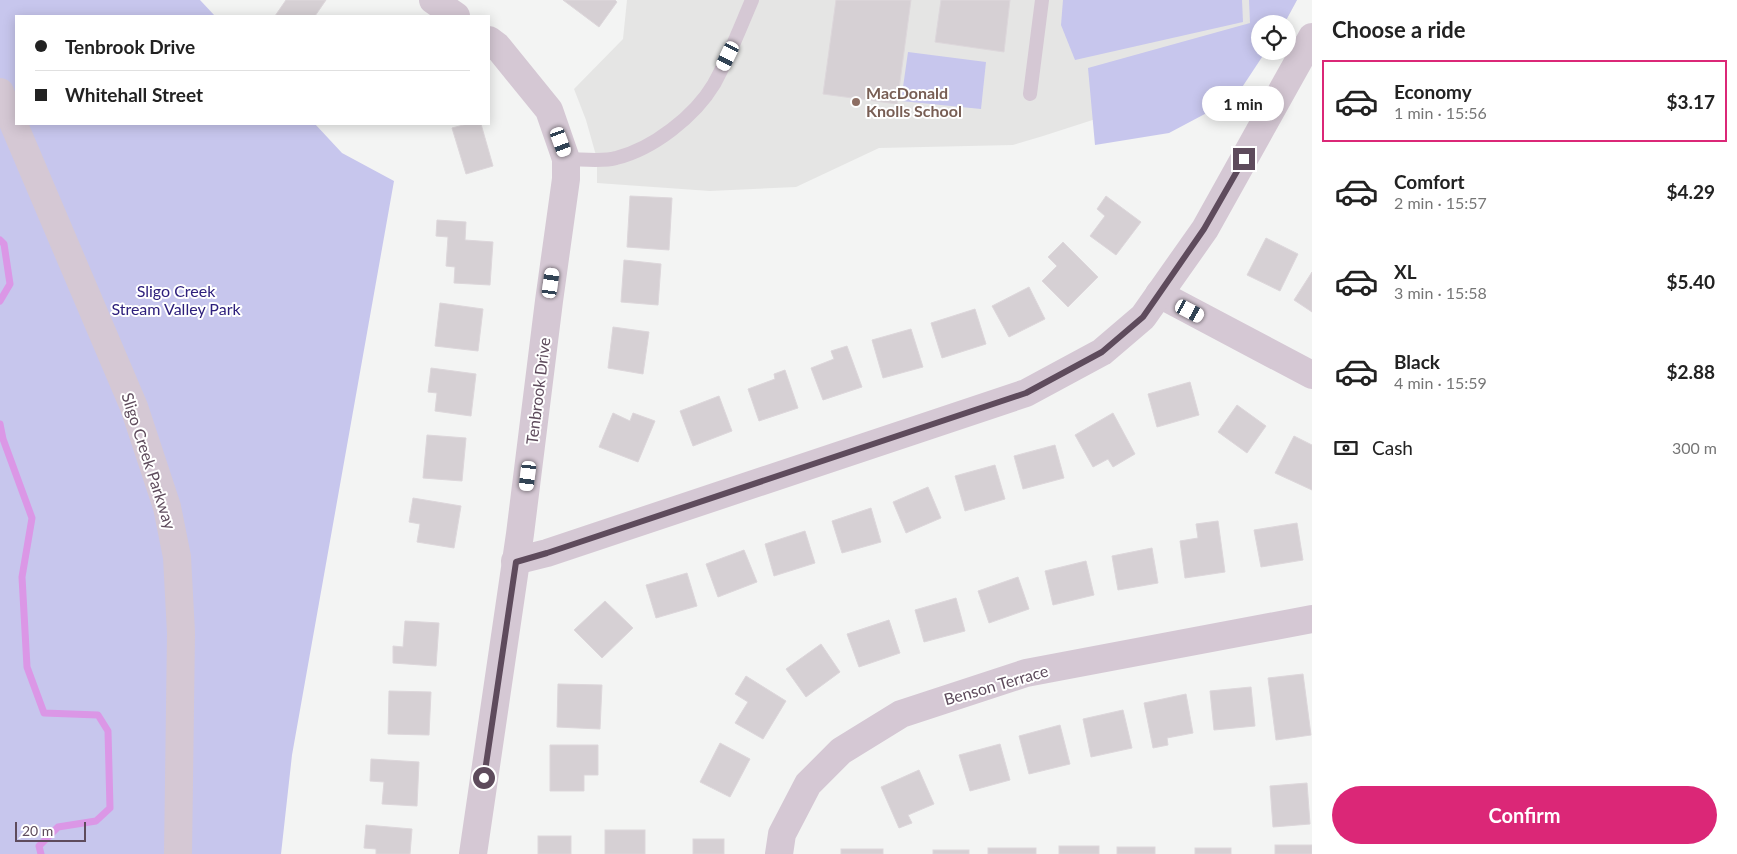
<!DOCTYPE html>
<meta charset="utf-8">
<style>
:root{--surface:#fff;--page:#f6f6f6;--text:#222;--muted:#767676;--line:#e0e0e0;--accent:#db2777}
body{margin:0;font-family:Lato,sans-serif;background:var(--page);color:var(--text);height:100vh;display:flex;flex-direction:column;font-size:19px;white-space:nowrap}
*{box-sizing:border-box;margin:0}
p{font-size:16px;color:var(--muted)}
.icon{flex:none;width:28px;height:28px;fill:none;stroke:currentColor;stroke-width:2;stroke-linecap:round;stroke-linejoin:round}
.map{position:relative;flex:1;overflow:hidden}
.side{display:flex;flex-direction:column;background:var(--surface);width:425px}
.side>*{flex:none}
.banner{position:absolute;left:15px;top:15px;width:475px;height:110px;border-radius:0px;box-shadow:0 2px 12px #0003;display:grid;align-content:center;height:110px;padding:0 20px;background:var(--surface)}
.buttons{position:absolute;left:1251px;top:15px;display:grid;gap:10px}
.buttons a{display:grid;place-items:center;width:45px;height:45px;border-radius:50%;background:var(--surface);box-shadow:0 2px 12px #0003;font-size:25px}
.scale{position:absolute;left:15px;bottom:12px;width:71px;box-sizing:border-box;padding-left:5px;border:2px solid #5e4b5c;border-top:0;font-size:14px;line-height:18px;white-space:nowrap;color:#5e4b5c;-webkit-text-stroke:4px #fff;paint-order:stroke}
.end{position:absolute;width:22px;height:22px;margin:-11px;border:6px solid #5e4b5c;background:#fff;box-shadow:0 0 0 2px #fff}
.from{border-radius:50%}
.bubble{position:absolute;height:35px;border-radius:18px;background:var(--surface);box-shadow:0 2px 12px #0003;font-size:16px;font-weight:700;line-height:35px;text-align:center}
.car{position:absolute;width:15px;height:30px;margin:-15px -8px;border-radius:6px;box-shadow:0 0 4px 1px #0007;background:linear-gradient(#fff 24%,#345 0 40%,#fff 0 76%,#345 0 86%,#fff 0)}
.banner b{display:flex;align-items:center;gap:18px;height:48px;font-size:19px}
.banner b+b{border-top:1px solid var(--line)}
.banner i{width:12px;height:12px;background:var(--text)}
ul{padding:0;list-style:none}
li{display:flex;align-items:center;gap:15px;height:82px;margin:0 10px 8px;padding:0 10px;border:2px solid transparent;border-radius:0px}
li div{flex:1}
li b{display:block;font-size:19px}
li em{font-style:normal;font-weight:700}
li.on{border-color:var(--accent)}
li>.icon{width:45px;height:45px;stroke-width:1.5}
h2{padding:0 20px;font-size:22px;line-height:60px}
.pay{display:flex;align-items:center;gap:12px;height:55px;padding:0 20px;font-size:19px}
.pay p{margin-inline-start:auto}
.primary-button{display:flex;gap:10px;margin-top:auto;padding:10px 20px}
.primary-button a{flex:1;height:58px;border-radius:30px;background:var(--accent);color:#fff;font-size:20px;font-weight:700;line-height:58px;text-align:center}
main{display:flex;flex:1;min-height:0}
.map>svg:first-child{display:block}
</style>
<main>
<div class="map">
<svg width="1312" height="854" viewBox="0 0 1312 854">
<rect width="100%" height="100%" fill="#f3f4f3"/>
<path fill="#e5e5e4" d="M627 0H1297L1284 24H1260L1105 116 1043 136 1013 145 879 148 796 187 710 191 597 183V159L586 120 574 89 623 39Z"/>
<g fill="#c7c6ed">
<path d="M0 0H200L215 16H16V124H315L342 153 394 181 292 755 281 854H0Z"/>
<path d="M1063 0H1242L1243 22 1075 60 1061 25Z"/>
<path d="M1249 0H1297L1284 24H1260V51H1266L1235 98 1169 133 1095 145 1088 68 1250 23Z"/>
<path d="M908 52 986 62 981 109 901 101Z"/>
</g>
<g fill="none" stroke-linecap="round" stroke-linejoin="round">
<g stroke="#db97e6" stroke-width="7">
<path d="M0 240 4 244 10 284 0 301"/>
<path d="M0 424 3 439 32 518 22 577 27 667 44 713 98 715 108 731 110 808 96 821 58 827 39 846 41 854"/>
</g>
</g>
<g fill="#d6d0d4" stroke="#ddd7db">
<path d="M286 0H326L315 16H275Z"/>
<path d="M563 0H615L617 2 599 27Z"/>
<path d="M836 0H911L897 104 823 94Z"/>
<path d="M941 0H1010L1004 52 935 42Z"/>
<path d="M467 124H481L493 166 466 174 452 128Z"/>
<path d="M630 196 672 198 669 250 627 247Z"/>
<path d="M1106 196 1141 222 1116 255 1090 236 1105 216 1097 209Z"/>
<path d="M437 220 466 222 465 240 493 242 490 285 454 283 455 267 446 266 448 237 436 236Z"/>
<path d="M1266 238 1298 254 1280 291 1247 275Z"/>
<path d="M1063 242 1098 277 1068 307 1042 281 1057 266 1048 257Z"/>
<path d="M624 260 661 264 658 305 621 302Z"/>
<path d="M1312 272V312L1294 300Z"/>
<path d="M1029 287 1045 319 1009 337 992 306Z"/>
<path d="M440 303 483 309 478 351 435 346Z"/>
<path d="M975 309 986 344 942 358 931 323Z"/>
<path d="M613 327 649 332 643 374 608 368Z"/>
<path d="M911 329 923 367 883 378 872 340Z"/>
<path d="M847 346 862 387 823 400 811 368 834 359 831 351Z"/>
<path d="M431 368 476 374 471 416 435 411 437 393 428 392Z"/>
<path d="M785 370 798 408 759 421 748 389 775 379 774 374Z"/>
<path d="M1190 382 1199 415 1157 427 1148 394Z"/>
<path d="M719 396 732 431 693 446 680 411Z"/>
<path d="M1237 405 1266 426 1247 453 1218 432Z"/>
<path d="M613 413 630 421 633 413 655 421 638 462 599 447Z"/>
<path d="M1113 413 1135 454 1113 467 1108 459 1093 467 1075 435Z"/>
<path d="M427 435 466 438 462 481 423 478Z"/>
<path d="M1294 436 1312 445V490L1275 473Z"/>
<path d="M1055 445 1064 478 1023 489 1014 456Z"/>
<path d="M995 465 1005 499 965 511 955 476Z"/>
<path d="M928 487 941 518 906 533 893 502Z"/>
<path d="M413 498 461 506 454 548 417 542 420 524 409 522Z"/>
<path d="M871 508 881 542 842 553 832 521Z"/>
<path d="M1218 521 1225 572 1185 578 1180 541 1198 538 1196 524Z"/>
<path d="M1297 523 1303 560 1261 567 1254 530Z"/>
<path d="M805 531 815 563 774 576 765 544Z"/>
<path d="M1152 548 1158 583 1118 590 1112 556Z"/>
<path d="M744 550 757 582 718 597 706 564Z"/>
<path d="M1086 561 1094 595 1053 605 1045 571Z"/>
<path d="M687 573 697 606 656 618 646 585Z"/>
<path d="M1018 577 1029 609 989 623 978 591Z"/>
<path d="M956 598 965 631 924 642 915 610Z"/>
<path d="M605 601 633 628 602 658 574 630Z"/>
<path d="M889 620 900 653 859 667 847 634Z"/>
<path d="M405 621 439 623 436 666 393 663V646L403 647Z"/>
<path d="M821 644 840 672 806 697 786 669Z"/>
<path d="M1303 674 1311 735 1276 740 1268 678Z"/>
<path d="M746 676 786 701 763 739 735 723 748 702 735 694Z"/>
<path d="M558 684 602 685 600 729 557 727Z"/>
<path d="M1251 687 1255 726 1214 730 1210 691Z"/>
<path d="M389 691 431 692 429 735 388 734Z"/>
<path d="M1186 694 1193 733 1167 738 1168 745 1153 748 1144 703Z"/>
<path d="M1123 710 1132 748 1091 757 1083 719Z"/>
<path d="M1060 725 1070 764 1029 774 1019 736Z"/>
<path d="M720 743 750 759 730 797 700 782Z"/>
<path d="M1000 744 1010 780 970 791 959 755Z"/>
<path d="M550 745H598V775H584V791H550Z"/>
<path d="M371 759 419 762 417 806 382 804 384 782 370 781Z"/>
<path d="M919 770 934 804 908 815 912 823 899 828 881 787Z"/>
<path d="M1307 783 1310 824 1273 827 1270 786Z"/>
<path d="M366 825 412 829 410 854H376V849L364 848Z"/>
<rect x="605" y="830" width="40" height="24"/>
<rect x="538" y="836" width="33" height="18"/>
<rect x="693" y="839" width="31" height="15"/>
<rect x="1275" y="845" width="37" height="9"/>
<rect x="1059" y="846" width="40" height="8"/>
<rect x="1117" y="847" width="38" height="7"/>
<rect x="988" y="848" width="48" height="6"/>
<rect x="1195" y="848" width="36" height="6"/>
<rect x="841" y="849" width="42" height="5"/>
<rect x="933" y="850" width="36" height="4"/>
</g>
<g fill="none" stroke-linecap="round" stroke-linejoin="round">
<g stroke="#d5c8d4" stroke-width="14">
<path d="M1030 94 1042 0"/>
<path d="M566 159C581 159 603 162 616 158 653 149 695 116 714 84 729 57 740 28 752 0"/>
</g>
<g stroke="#d5c8d4" stroke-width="28">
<path d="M433 0 456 16"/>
<path d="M1159 294 1312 375"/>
<path d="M515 561 547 553 1026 393 1102 352 1143 317 1205 229 1312 37"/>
<path d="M473 854 520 534 549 301 566 179V159L549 110 497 46 489 40"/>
<path d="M779 854 782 834 808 784 841 751 901 714 1026 673 1312 619"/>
</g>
<path stroke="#d5c8d4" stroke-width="28" d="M0 92 134 407 167 507 177 557 181 633 178 854"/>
</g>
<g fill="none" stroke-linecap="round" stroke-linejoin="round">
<path stroke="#5e4b5c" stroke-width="6" d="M484 778 516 562 547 553 1026 393 1102 352 1143 317 1159 294 1204 229 1244 159"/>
</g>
<circle fill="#8d6e63" stroke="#fff" stroke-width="2" cx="856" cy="102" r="5"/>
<g text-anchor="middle" stroke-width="4" stroke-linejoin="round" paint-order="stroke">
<g font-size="16" font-weight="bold" fill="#785e54" stroke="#fff" text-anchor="start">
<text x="866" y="99">MacDonald<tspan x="866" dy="18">Knolls School</tspan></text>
</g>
<g font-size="16" fill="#2e207c" stroke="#fff">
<text x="176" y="297">Sligo Creek<tspan x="176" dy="18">Stream Valley Park</tspan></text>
</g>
<g font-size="16" fill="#5e4b5c" stroke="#fff">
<text transform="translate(538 391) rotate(-83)" y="6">Tenbrook Drive</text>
<text transform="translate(149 461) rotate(72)" y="6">Sligo Creek Parkway</text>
<text transform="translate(996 685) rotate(-16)" y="6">Benson Terrace</text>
</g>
</g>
</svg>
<div class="buttons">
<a><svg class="icon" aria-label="locate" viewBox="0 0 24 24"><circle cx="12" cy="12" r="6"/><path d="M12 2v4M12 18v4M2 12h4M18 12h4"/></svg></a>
</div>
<div class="scale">20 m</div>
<i class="end from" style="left:484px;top:778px"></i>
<i class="end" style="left:1244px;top:159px"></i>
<div class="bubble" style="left:1202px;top:86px;width:82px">1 min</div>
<i class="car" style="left:728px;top:56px;rotate:206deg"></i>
<i class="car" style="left:561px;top:142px;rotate:160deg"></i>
<i class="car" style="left:551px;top:283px;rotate:8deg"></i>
<i class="car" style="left:1190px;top:311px;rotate:118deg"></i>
<i class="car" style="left:528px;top:476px;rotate:187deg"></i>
<div class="banner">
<b><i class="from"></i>Tenbrook Drive</b>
<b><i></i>Whitehall Street</b>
</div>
</div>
<section class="side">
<h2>Choose a ride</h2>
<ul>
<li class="on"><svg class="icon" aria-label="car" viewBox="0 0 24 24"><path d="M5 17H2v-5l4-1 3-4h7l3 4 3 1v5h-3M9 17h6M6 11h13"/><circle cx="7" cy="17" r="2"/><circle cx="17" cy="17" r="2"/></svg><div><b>Economy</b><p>1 min · 15:56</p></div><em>$3.17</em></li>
<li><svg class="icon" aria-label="car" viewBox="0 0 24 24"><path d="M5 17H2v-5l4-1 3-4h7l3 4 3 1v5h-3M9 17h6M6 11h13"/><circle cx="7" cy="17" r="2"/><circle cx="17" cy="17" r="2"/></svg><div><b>Comfort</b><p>2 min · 15:57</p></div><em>$4.29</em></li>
<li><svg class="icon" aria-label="car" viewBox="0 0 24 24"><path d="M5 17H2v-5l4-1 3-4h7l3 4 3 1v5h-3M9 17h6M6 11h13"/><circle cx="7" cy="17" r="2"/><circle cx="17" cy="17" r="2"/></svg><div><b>XL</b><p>3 min · 15:58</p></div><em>$5.40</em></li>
<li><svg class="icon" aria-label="car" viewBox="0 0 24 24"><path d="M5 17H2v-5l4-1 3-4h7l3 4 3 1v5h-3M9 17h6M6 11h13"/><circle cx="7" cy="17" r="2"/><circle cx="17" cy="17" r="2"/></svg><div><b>Black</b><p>4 min · 15:59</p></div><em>$2.88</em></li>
</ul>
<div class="pay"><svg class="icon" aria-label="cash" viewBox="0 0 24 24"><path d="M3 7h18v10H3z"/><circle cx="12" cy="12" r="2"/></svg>Cash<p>300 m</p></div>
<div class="primary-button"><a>Confirm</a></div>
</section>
</main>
